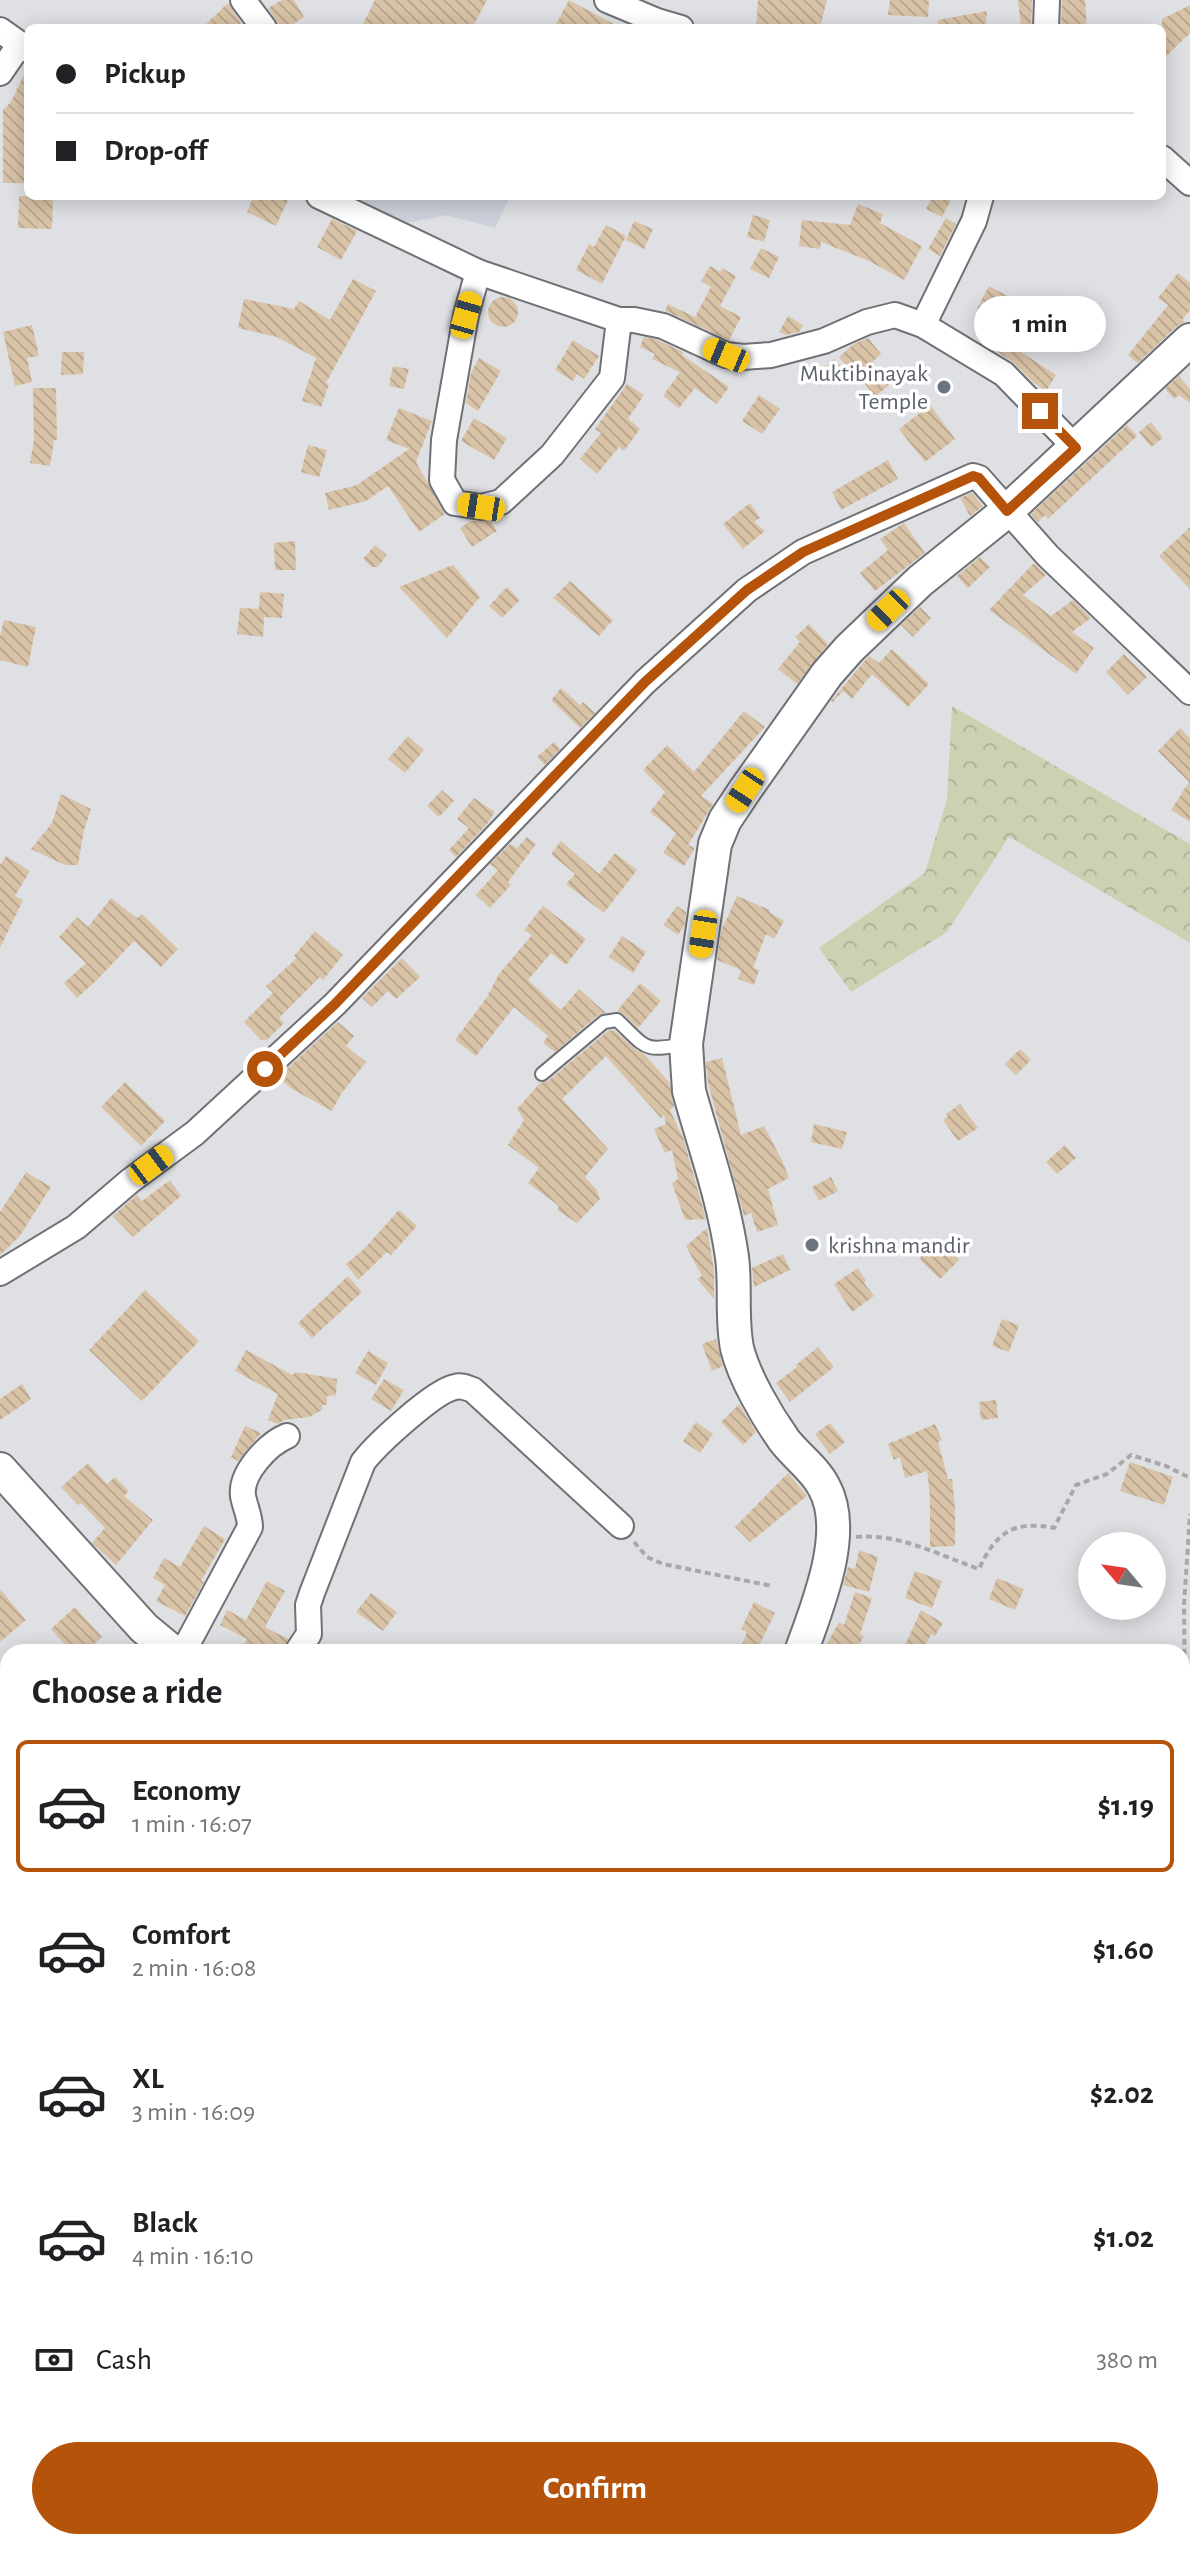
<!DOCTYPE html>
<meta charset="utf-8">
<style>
:root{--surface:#fff;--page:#f6f6f6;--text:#202124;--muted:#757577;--line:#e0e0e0;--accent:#b45309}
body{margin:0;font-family:"Alegreya Sans",sans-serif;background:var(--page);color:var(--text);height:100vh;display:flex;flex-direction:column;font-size:30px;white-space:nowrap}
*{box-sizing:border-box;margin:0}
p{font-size:26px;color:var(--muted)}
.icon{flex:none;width:44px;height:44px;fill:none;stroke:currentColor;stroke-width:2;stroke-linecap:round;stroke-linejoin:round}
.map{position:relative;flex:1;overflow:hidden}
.panel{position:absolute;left:0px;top:1644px;width:1190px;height:906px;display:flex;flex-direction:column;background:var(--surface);border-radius:24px 24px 0 0;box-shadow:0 4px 20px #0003}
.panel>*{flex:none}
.hud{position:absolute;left:24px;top:24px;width:1142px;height:176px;border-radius:12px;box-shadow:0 4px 20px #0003;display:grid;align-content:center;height:176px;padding:0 32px;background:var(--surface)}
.needle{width:52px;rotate:299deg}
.buttons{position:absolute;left:1078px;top:1532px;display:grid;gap:16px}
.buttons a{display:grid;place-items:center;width:88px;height:88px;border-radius:50%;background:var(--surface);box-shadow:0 4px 20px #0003;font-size:40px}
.end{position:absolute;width:36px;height:36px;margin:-18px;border:10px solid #b45309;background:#fff;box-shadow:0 0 0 4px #fff}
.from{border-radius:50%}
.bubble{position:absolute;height:56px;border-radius:28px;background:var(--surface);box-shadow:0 4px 20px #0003;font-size:26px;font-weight:700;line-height:56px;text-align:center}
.car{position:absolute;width:24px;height:48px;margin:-24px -12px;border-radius:10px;box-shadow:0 0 6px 2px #0007;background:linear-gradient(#f5c518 24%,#345 0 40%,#f5c518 0 76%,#345 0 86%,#f5c518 0)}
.hud b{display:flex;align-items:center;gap:28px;height:76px;font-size:30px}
.hud b+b{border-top:2px solid var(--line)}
.hud i{width:20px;height:20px;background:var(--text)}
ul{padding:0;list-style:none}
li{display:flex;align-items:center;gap:24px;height:132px;margin:0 16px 12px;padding:0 16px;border:4px solid transparent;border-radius:12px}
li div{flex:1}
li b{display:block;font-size:30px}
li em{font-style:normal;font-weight:700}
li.current{border-color:var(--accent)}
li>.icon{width:72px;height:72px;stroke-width:1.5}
h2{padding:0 32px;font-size:36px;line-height:96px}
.pay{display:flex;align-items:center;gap:20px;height:88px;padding:0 32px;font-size:30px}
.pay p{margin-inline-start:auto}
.button{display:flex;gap:16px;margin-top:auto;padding:16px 32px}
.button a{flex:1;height:92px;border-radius:48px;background:var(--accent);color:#fff;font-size:32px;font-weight:700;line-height:92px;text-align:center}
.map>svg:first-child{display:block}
</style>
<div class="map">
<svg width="1190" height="2549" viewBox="0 0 1190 2549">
<defs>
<pattern id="forest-crowns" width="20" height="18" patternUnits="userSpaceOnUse" patternTransform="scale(2)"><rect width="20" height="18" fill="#cbd2b2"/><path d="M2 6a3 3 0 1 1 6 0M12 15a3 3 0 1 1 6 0" fill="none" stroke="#afb59a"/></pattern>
<pattern id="building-back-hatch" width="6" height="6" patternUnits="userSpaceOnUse" patternTransform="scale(2)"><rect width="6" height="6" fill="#d9c3a7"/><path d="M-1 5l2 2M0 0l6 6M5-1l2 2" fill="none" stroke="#bba890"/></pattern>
</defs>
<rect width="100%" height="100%" fill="#dfe0e4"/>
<path fill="#ced1db" d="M329 196H510L495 228 446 215 398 225Z"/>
<path fill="url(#forest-crowns)" d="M952 706 1190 844V943L1009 837 947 932 851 992 819 948 925 873 947 799Z"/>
<g fill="url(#building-back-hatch)">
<path d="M282 0H294L304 17 287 28H279L276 20 268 8Z"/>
<path d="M375 0H487L472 28H361Z"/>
<path d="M569 0 621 28H554Z"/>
<path d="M758 0H827L820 28H756Z"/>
<path d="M890 0H929L928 17 888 15Z"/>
<path d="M1018 0H1032L1031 28H1021Z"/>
<path d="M1062 0H1085L1087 28H1061Z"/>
<path d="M228 3 241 23 235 28H202Z"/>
<path d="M1190 5V33L1162 60V19Z"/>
<path d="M987 11 986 28H938V20Z"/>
<path d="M28 66V183H3V110L11 102Z"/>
<path d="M19 196H53L52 229 18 228Z"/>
<path d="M254 196H290L276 226 247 212Z"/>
<path d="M933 196H953L942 217 926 209Z"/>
<path d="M858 204 883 214 880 223 922 246 904 280 869 261 821 242 820 249 799 246 802 220 850 225Z"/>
<path d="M753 215 770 220 764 242 747 237Z"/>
<path d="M946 218 956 224 940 256 928 249Z"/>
<path d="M332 219 357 231 341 260 317 247Z"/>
<path d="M634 221 653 229 644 249 626 240Z"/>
<path d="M606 225 626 236 602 284 576 270 589 244 594 247Z"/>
<path d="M761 248 779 257 769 278 750 269Z"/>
<path d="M710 266 720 272 722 268 736 276 720 306 741 317 729 340 665 311 668 304 695 317 711 287 701 281Z"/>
<path d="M1178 273 1190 283V310L1182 320 1185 322 1177 326 1138 363 1128 355 1168 305 1158 298Z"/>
<path d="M353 279 376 291 326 383 329 384 321 407 302 401 316 358 277 337 238 328 244 299 294 309 299 301 330 320Z"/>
<path d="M989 286 1015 300 1003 323 977 309Z"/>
<circle cx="503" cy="312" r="15"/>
<path d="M788 316 803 325 799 332 786 335 779 332Z"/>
<path d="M32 325 39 356 27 358 32 382 15 386 3 332Z"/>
<path d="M985 329 993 334 997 329 1024 347 1021 352 1056 375 1046 391 1034 383 1012 361 978 340Z"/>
<path d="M644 337 658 340 683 352 682 355 729 387 717 404 695 388 679 408 663 396 680 372 652 359 655 354 640 347Z"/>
<path d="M868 338 881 354 871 363 889 385 875 397 857 374 855 376 839 357 854 344Z"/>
<path d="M573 340 599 356 584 379 577 374 573 381 555 370Z"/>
<path d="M62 352H84L83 374 61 375Z"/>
<path d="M479 358 501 371 478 411 466 403 471 373Z"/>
<path d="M834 359 845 370 829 385 818 374Z"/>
<path d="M393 366 409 369 404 389 389 386Z"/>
<path d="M1179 376 1190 389V403L1179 395 1174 399 1165 389Z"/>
<path d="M627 384 644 395 628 419 640 429 624 451 619 447 597 474 580 459 601 433 595 429Z"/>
<path d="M33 388H56L57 440H54L50 466 30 463 34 440Z"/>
<path d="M759 395 780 409 762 434 742 421Z"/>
<path d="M930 405 955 439 925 462 899 429Z"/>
<path d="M399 408 432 421 416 462 445 514 419 532 388 486 366 501 329 510 325 493 357 485 409 449 386 440Z"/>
<path d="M474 418 507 438 494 460 461 441Z"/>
<path d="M1151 422 1163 438 1151 447 1139 432Z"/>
<path d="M1127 425 1137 436 1048 519 1045 515 1038 522 1031 514Z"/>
<path d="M308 445 327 450 319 477 301 472Z"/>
<path d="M888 460 898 479 841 510 832 492Z"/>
<path d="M972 493 983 506 970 516 960 498Z"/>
<path d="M750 503 760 518 754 522 765 531 743 549 723 524Z"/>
<path d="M490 520 497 531 472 547 460 528 471 521Z"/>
<path d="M904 523 925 553 875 591 860 573 888 550 880 539Z"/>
<path d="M1190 527V589L1159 556Z"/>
<path d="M295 541 296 570H275L274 543Z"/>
<path d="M375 545 387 555 378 567H372L363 559Z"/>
<path d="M980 557 990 567 968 588 957 576Z"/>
<path d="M1034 563 1046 575 1023 595 1051 616 1073 600 1091 618 1072 632 1094 648 1076 674 989 610Z"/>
<path d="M453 565 480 597 447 638 399 587Z"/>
<path d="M570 581 613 620 599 636 553 598Z"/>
<path d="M507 587 520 600 502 618 489 606Z"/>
<path d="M260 592 284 594 282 618 264 617 263 637 237 634 240 608 259 609Z"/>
<path d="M920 607 931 618 913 637 901 625Z"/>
<path d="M4 620 36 627 28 667 0 660V637Z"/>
<path d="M809 624 828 644 797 684 778 669 800 642 795 637Z"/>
<path d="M892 649 929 684 908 707 872 674 852 699 843 691 833 702 831 701 869 656 879 663Z"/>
<path d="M1124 654 1147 677 1128 695 1106 672Z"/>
<path d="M561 688 580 705 583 702 595 713 580 728 551 700Z"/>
<path d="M744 711 765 727 701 796 713 804 688 845 695 848 684 866 663 853 676 833 650 812 665 792 643 770 667 745 694 772Z"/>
<path d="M1180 728 1190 738V822L1171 810 1189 782 1158 751Z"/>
<path d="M408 736 424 750 405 773 388 759Z"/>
<path d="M554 742 560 749 545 765 537 757Z"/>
<path d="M442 790 454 801 439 817 427 806Z"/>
<path d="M61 794 91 809 84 830 78 865H65L31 849 52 823Z"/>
<path d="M474 798 495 812 487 824 456 857 449 850 469 828 457 819Z"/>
<path d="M527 837 536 844 508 882 511 885 490 908 476 895 498 870 490 864 510 844 517 848Z"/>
<path d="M561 841 599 874 615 853 637 870 604 913 566 884 575 874 551 854Z"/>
<path d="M6 856 30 871 15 896 23 900 0 948V865Z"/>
<path d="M737 896 770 910 769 912 784 921 774 939 766 934 753 968 759 970 754 985 738 979 741 970 717 960 721 932Z"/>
<path d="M111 898 137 918 142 914 178 949 161 967 134 941 96 981 77 998 64 983 86 963 59 937 77 917 88 927Z"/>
<path d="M543 906 586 939 566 965 551 953 528 980 561 1010 579 989 606 1013 598 1015 555 1052 543 1043 548 1036 514 1007 476 1056 455 1040 487 997 499 974 532 935 524 930Z"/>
<path d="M677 906 686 912 684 926 678 935 663 925Z"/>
<path d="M315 931 343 955 323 980 320 977 279 1018 284 1023 267 1040H261L244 1022 273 993 266 986 297 958 294 956Z"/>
<path d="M622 936 646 952 633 973 609 957Z"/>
<path d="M402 958 420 977 396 999 388 991 372 1007 362 998Z"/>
<path d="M640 983 661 1001 638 1028 623 1014 617 1011Z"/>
<path d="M338 1022 354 1036 346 1046 366 1062 341 1094 332 1111 292 1089 278 1077Z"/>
<path d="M614 1030 635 1049 645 1055 669 1082 674 1106 670 1110 683 1138 706 1219 685 1220 672 1183 678 1179 672 1150 665 1153 654 1129 666 1124 664 1115 661 1118 606 1056 562 1099 608 1149 585 1177 596 1189 600 1199 577 1223 557 1210 559 1206 528 1183 539 1168 508 1145 524 1120 517 1109 540 1083 548 1081 608 1031Z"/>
<path d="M1020 1049 1031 1060 1016 1075 1005 1064Z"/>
<path d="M722 1058 741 1135 764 1126 782 1160 789 1178 768 1189 778 1225 757 1232 751 1213 744 1216 708 1083 706 1062Z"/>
<path d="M125 1082 165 1121 141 1146 101 1107Z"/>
<path d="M960 1104 978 1128 958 1141 943 1120 948 1116 946 1114Z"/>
<path d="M814 1124 847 1132 842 1149 811 1142Z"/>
<path d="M1065 1145 1076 1158 1057 1174 1046 1162Z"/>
<path d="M26 1172 51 1187 19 1237 0 1255V1212Z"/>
<path d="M831 1177 838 1191 819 1201 812 1187Z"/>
<path d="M170 1180 181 1196 133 1237 113 1216 137 1195 142 1201Z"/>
<path d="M399 1210 417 1226 391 1255 387 1252 358 1280 346 1264 364 1249Z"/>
<path d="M707 1228 714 1270V1299L697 1279 702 1276 686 1246Z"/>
<path d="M939 1239 959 1260 940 1279 919 1259Z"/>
<path d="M783 1254 790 1270 754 1287 752 1268Z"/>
<path d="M858 1268 866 1281 864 1283 874 1296 852 1312 834 1284Z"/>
<path d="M348 1276 362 1292 312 1338 298 1323Z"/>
<path d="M145 1290 199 1341 142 1401 89 1350Z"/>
<path d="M1002 1319 1019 1325 1009 1352 992 1346Z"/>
<path d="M716 1339 723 1366 712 1371 702 1344Z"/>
<path d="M818 1347 834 1367 790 1402 776 1383 797 1367 796 1365Z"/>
<path d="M246 1350 292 1375 296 1372 337 1379 336 1395 327 1396V1405H322V1410L309 1417 284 1420 278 1424 268 1420 278 1394 235 1371Z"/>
<path d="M368 1351 388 1363 376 1385 355 1373Z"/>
<path d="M384 1379 404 1390 391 1411 371 1399Z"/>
<path d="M22 1384 31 1399 0 1420V1399Z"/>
<path d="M996 1400 998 1418 981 1420 979 1402Z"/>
<path d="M739 1404 756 1432 743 1445 721 1422Z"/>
<path d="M696 1422 713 1434 700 1453 683 1441Z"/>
<path d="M830 1423 845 1442 830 1454 815 1434Z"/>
<path d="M935 1424 942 1440 938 1442 948 1479H952L955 1508V1546L930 1547V1497L927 1471 905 1478 900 1457 894 1460 888 1444Z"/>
<path d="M245 1426 261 1433 238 1461 231 1457Z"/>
<path d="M1130 1462 1173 1477 1164 1505 1120 1491Z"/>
<path d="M88 1463 107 1484 115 1477 129 1491 124 1496 153 1520 116 1565 92 1543 105 1528 81 1503 78 1505 61 1487Z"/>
<path d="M788 1473 807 1496 750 1542 735 1527Z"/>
<path d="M204 1526 225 1539 201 1581 204 1582 185 1616 156 1601 165 1585 153 1578 164 1558 180 1567Z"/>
<path d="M859 1550 878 1557 869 1592 843 1585 848 1567 855 1569Z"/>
<path d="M915 1571 942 1581 932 1608 905 1598Z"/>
<path d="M997 1578 1024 1589 1015 1610 989 1599Z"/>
<path d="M267 1581 285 1591 265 1627 288 1639 282 1652H240L247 1639 220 1625 227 1610 246 1620Z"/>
<path d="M0 1589 26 1620 0 1642Z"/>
<path d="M855 1592 872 1598 860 1634 864 1636 855 1652H842L827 1644 839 1622 844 1625Z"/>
<path d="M371 1593 397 1612 383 1631 356 1612Z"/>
<path d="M754 1602 775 1613 756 1652H739L747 1632 741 1629Z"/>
<path d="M75 1607 102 1637 85 1652H72L51 1629Z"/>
<path d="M921 1610 943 1623 935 1636 931 1634 922 1652H902Z"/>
</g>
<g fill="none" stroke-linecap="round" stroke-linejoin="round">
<g stroke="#707175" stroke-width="16">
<path id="lane" d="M542 1074 604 1022 617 1020C648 1049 642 1052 686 1044"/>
</g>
<g stroke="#707175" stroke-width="28">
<g id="street">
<path d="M243 0 264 28"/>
<path d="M607 0 657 21 681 28"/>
<path d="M1046 28 1047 0"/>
<path d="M0 30 28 50"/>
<path d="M0 73 20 44"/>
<path d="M1162 158 1190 183"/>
<path d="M319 196 478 272 619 320H634L663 326 726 355 743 357 771 355 824 341 867 322 895 315 923 325 1004 374 1076 448"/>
<path d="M478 272 466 315 444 440 442 480 455 503 481 507 501 502 552 455 612 378 619 320"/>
<path d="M923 325 974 221 981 196"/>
<path d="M0 1273 76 1227 130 1181 195 1133 335 1004 645 682 747 590 803 552 964 480 973 476 979 478 1048 556 1190 692"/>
<path d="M183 1652 250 1527C250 1516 245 1507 243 1496 240 1473 268 1444 287 1436"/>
<path d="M297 1652 309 1634 308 1605 312 1593 363 1462C377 1444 434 1391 455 1387 462 1385 467 1388 473 1390L621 1526"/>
<path d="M0 1899 8 1896"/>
<path d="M802 2542 808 2549"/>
</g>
</g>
<g stroke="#707175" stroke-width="36">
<g id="secondary">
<path d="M0 1469 144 1628 173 1652"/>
<path d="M801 1652C817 1607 849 1532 824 1487 815 1469 796 1456 784 1440 767 1416 744 1377 737 1348 731 1318 736 1287 732 1257 724 1200 704 1145 689 1091L686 1044 715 844 725 820 745 790 827 674 849 649 920 581 1007 511 1190 340"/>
</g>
</g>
<g stroke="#a8a8ab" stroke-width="4" stroke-dasharray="6 4" stroke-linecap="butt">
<path d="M856 1537C900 1533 938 1555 979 1569 996 1532 1014 1520 1054 1528L1076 1485 1107 1474 1131 1455 1166 1466 1190 1478"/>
<path d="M634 1542 647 1557 663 1564 772 1586"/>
<path d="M1182 1704 1185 1699 1184 1605 1190 1514"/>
</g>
<use href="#lane" stroke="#fff" stroke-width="12"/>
<use href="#street" stroke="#fff" stroke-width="24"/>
<use href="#secondary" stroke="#fff" stroke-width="32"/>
</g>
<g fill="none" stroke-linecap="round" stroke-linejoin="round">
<path stroke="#b45309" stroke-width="10" d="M265 1069 335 1004 645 682 747 590 803 552 973 476 979 478 1007 511 1076 448 1040 411"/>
</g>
<g fill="#6b7280" stroke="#fff" stroke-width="3">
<circle cx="944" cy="387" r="8"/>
<circle cx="812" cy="1245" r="8"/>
</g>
<g text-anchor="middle" stroke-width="7" stroke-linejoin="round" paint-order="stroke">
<g font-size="24" fill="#5b616d" stroke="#fff" text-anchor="end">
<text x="928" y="381">Muktibinayak<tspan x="928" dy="28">Temple</tspan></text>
<text x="828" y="1253" text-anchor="start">krishna mandir</text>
</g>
</g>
</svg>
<div class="buttons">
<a><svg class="needle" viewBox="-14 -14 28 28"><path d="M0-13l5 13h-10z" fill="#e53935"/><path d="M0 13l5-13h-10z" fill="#757577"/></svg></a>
</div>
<i class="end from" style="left:265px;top:1069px"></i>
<i class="end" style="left:1040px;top:411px"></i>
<div class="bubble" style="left:974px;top:296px;width:132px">1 min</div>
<i class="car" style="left:466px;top:315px;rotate:16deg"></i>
<i class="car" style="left:726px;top:355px;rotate:293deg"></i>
<i class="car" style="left:481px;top:507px;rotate:279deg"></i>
<i class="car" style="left:888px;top:610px;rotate:226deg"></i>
<i class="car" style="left:745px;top:790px;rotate:213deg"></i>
<i class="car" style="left:703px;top:934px;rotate:189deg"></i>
<i class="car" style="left:151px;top:1165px;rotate:53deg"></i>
<div class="hud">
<b><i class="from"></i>Pickup</b>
<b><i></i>Drop-off</b>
</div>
<section class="panel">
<h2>Choose a ride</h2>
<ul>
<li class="current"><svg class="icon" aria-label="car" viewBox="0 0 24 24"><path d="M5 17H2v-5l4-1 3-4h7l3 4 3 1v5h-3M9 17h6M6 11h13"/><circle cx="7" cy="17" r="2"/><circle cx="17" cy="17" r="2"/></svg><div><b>Economy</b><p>1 min · 16:07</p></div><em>$1.19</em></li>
<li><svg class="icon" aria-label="car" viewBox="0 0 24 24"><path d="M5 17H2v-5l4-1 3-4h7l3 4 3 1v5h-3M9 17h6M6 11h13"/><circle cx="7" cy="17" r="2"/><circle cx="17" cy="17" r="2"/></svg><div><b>Comfort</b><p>2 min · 16:08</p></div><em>$1.60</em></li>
<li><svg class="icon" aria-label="car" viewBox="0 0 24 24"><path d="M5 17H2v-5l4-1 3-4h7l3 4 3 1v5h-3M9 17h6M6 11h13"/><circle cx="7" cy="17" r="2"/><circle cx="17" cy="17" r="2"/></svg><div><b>XL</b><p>3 min · 16:09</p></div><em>$2.02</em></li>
<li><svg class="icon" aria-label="car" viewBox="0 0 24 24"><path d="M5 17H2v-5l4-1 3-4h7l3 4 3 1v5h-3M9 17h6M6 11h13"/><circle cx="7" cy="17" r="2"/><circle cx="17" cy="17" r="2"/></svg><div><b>Black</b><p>4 min · 16:10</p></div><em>$1.02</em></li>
</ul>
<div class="pay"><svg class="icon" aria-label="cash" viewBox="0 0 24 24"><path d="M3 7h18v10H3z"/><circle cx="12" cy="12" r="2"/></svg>Cash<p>380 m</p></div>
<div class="button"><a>Confirm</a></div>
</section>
</div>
